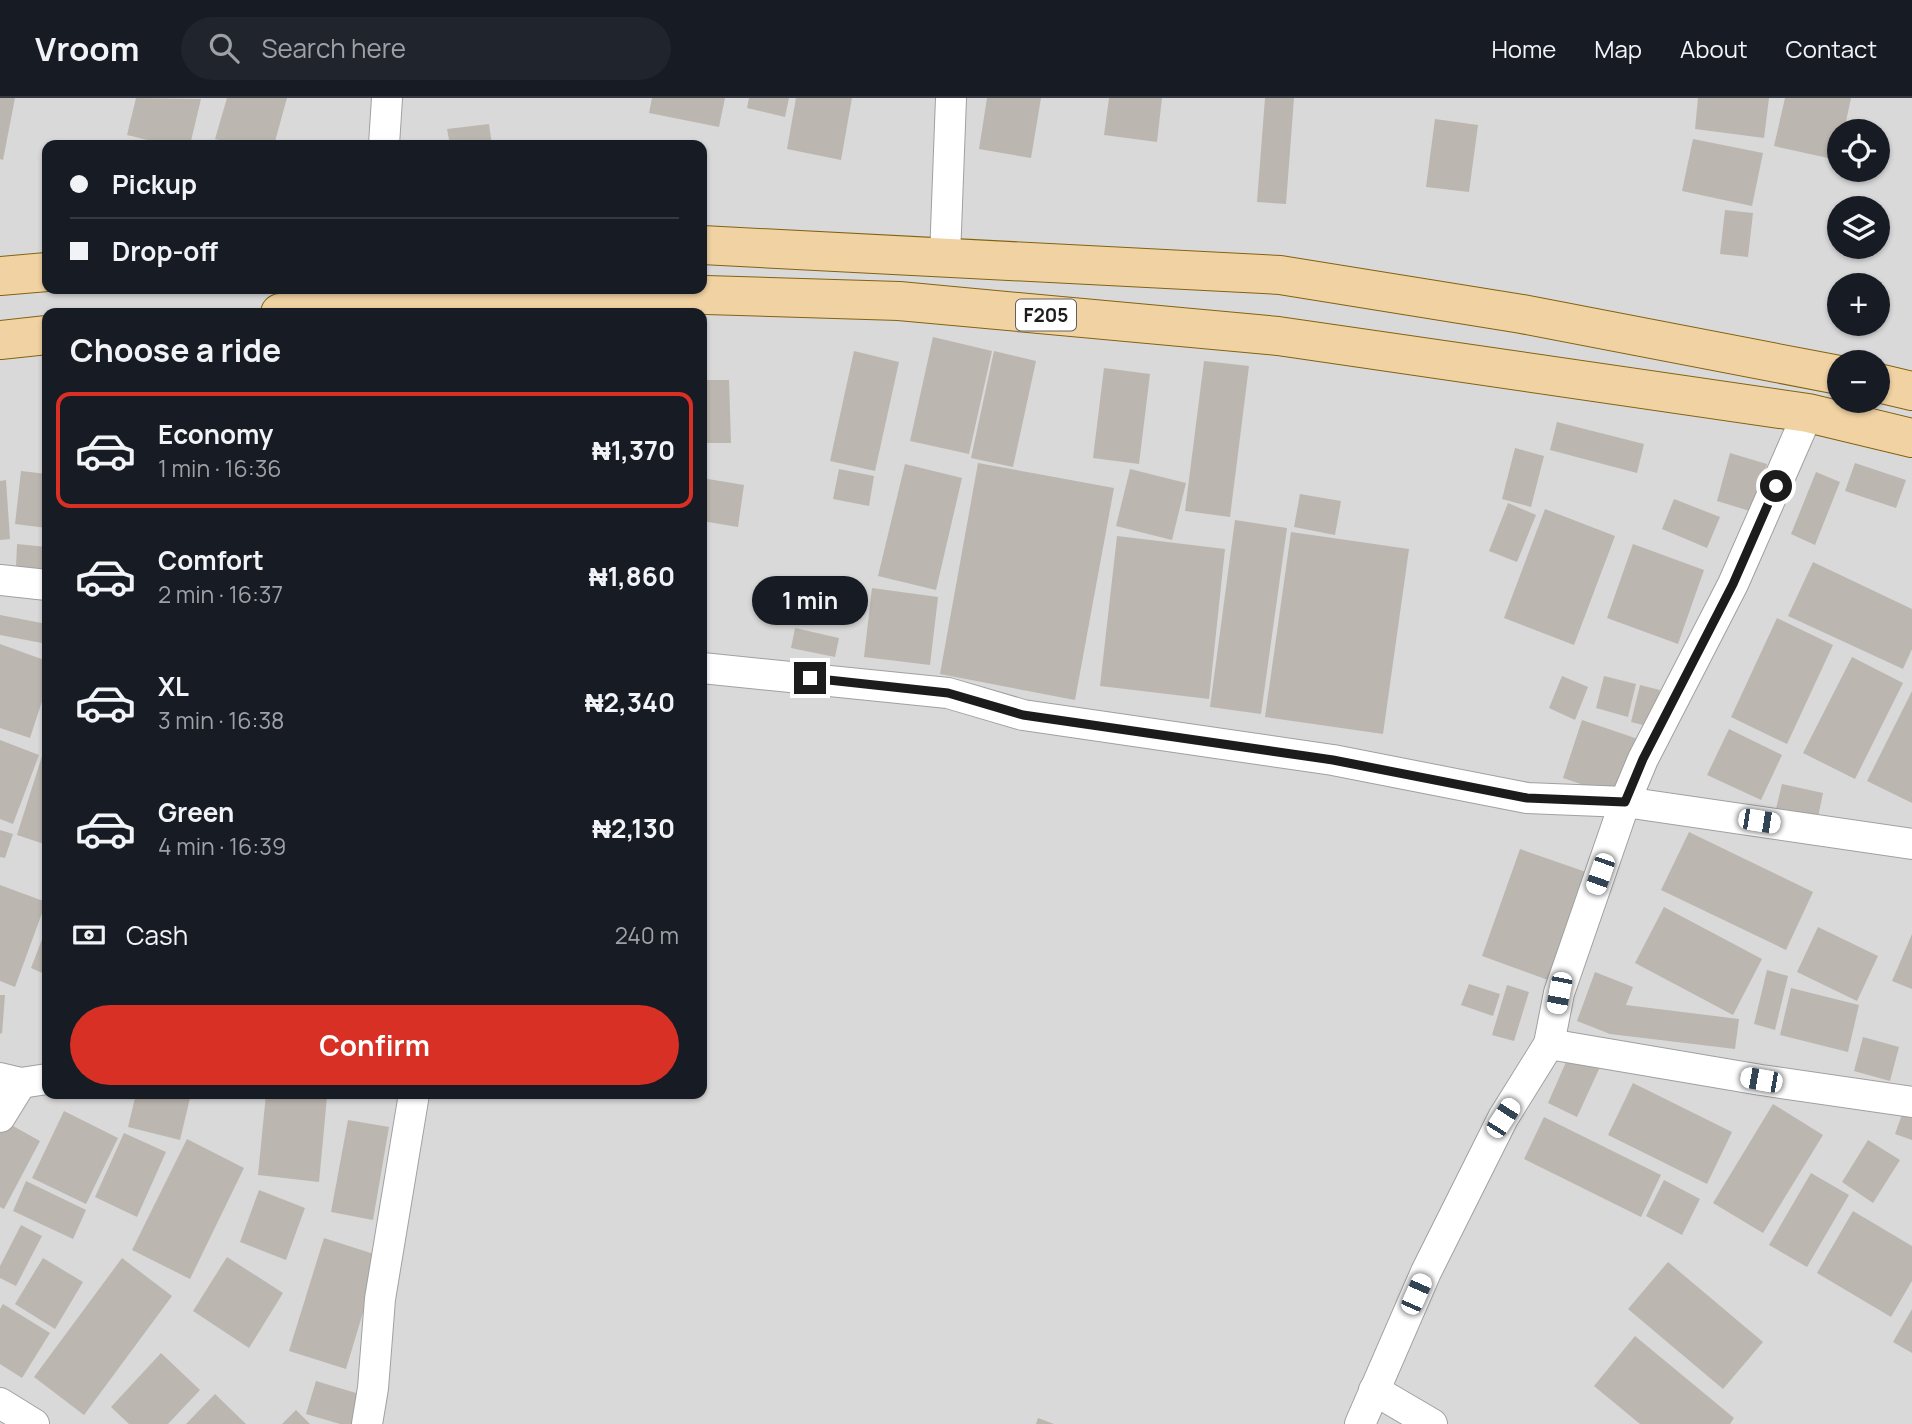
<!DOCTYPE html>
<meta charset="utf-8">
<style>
:root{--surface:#171b24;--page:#20242c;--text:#f1f3f6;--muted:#9ea1a6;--line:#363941;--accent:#d93025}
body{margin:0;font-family:Manrope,sans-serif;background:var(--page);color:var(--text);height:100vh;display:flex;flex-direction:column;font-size:26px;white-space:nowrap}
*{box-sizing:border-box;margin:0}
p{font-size:23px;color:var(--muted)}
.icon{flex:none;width:38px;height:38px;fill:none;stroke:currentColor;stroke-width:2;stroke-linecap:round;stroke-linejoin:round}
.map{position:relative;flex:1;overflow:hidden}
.sheet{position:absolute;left:42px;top:210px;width:665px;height:791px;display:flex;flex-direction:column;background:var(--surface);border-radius:14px;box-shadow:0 2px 5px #0004}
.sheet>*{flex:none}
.banner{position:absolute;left:42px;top:42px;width:665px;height:154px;border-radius:14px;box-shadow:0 2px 5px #0004;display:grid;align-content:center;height:154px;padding:0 28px;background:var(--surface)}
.buttons{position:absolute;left:1827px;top:21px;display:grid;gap:14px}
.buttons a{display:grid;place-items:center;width:63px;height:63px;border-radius:50%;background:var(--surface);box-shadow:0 2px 5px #0004;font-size:35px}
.end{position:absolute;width:32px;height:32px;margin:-16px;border:9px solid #1c1c1c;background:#fff;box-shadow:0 0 0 4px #fff}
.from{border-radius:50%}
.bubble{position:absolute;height:49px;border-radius:24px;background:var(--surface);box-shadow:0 2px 5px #0004;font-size:23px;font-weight:700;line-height:49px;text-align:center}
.car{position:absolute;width:21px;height:42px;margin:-21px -10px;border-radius:9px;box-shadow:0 0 5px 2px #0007;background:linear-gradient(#fff 24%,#345 0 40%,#fff 0 76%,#345 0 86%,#fff 0)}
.banner b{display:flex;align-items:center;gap:24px;height:66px;font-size:26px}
.banner b+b{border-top:2px solid var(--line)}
.banner i{width:18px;height:18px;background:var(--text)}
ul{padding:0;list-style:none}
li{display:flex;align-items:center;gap:21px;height:116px;margin:0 14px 10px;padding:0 14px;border:4px solid transparent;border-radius:14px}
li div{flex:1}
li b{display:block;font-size:26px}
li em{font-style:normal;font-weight:700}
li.selected{border-color:var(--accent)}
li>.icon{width:63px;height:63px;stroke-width:1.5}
h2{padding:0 28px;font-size:32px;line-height:84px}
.pay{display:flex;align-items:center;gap:18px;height:77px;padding:0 28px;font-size:26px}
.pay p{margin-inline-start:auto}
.button{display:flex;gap:14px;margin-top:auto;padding:14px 28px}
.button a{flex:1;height:80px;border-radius:42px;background:var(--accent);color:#fff;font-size:28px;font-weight:700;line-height:80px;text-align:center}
header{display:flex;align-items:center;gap:42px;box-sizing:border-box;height:98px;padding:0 35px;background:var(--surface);border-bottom:2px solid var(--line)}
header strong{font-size:33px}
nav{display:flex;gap:38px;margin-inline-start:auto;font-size:24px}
.search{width:490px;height:63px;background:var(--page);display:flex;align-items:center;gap:18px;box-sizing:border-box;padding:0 24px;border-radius:38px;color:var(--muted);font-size:26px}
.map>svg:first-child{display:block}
</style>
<header>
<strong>Vroom</strong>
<div class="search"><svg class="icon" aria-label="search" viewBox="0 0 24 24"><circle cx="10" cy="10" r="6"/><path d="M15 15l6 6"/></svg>Search here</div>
<nav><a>Home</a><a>Map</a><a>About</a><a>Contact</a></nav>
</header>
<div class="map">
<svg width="1912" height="1326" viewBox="0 0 1912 1326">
<rect width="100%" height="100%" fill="#ece9e3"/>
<path fill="#dad9d9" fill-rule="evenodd" d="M0 0H1912V1326H0ZM1839 33H1878V72H1839ZM47 47H702V191H47ZM1839 110H1878V149H1839ZM1839 187H1878V226H1839ZM47 215H702V996H47ZM1839 264H1878V303H1839Z"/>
<g fill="#bcb6b0">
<path d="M0 0H15L3 62 0 61Z"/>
<path d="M136 0 201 1 190 47H168L127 37Z"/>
<path d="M227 0H287L274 47H238L215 41Z"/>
<path d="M652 0H725L719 29 649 15Z"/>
<path d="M749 0H789L785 19 747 10Z"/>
<path d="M796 0H852L841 62 787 51Z"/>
<path d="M987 0H1041L1031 60 979 51Z"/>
<path d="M1109 0H1162L1157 44 1104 37Z"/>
<path d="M1265 0H1294L1286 106 1257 104Z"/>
<path d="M1698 0H1769L1764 40 1695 31Z"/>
<path d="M1785 0H1851L1844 33H1839L1837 62 1774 48Z"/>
<path d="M1435 21 1478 27 1469 94 1426 89Z"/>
<path d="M489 26 492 47H450L447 31Z"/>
<path d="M1693 41 1763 55 1752 108 1682 93Z"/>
<path d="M1725 112 1753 115 1748 159 1720 156Z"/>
<path d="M933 239 992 253 969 356 910 343Z"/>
<path d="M854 253 899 264 875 373 830 363Z"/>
<path d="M994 253 1036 263 1013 369 971 360Z"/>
<path d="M1204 263 1249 268 1230 419 1185 413Z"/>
<path d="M1104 270 1150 276 1139 366 1093 360Z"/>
<path d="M702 282H729L731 345H702Z"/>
<path d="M1557 324 1644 346 1637 375 1550 352Z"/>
<path d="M1515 350 1544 358 1531 409 1502 401Z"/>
<path d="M1730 355 1767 366 1753 414 1717 403Z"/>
<path d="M978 365 1114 390 1075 602 940 576Z"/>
<path d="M1855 365 1906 382 1896 410 1845 393Z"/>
<path d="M905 366 962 380 936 492 878 478Z"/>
<path d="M839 371 874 378 869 408 833 401Z"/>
<path d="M1130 371 1186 385 1172 442 1116 428Z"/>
<path d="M21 373 47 376V430L15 426Z"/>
<path d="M1816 374 1840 384 1815 447 1791 436Z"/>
<path d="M702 380 744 387 738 429 702 423Z"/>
<path d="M6 382 10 441 0 442V383Z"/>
<path d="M1300 396 1341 403 1335 437 1294 429Z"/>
<path d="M1674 401 1720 419 1707 450 1662 431Z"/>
<path d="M1508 405 1536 417 1517 464 1489 453Z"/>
<path d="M1545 411 1615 438 1574 547 1504 520Z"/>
<path d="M1235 422 1287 430 1261 616 1210 609Z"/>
<path d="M1291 434 1409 451 1383 636 1265 619Z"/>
<path d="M1117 438 1225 451 1209 601 1100 588Z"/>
<path d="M17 446 47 449V472L16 469Z"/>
<path d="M1633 446 1704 472 1678 546 1607 520Z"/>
<path d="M1813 464 1912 511V551L1903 571 1788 518Z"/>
<path d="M872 490 938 499 930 567 864 559Z"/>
<path d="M0 517 47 526V546L0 537Z"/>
<path d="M1777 520 1833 547 1787 646 1731 619Z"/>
<path d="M795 530 839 540 835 559 791 550Z"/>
<path d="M0 546 47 563V588L30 640 0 630Z"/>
<path d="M1852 559 1903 585 1855 681 1803 655Z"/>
<path d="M1562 578 1588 589 1575 622 1549 610Z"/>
<path d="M1604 578 1636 586 1628 619 1596 610Z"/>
<path d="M1640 587 1660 592 1651 629 1631 624Z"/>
<path d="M1912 593V705L1867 683Z"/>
<path d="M1582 622 1641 642 1622 700 1563 680Z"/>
<path d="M47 628V647L42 646Z"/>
<path d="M1729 631 1782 657 1761 702 1707 677Z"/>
<path d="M0 642 39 657 13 726 0 721Z"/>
<path d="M43 655 47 657V747L17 737Z"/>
<path d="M1782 686 1823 695 1817 724 1775 715Z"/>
<path d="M0 732 13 736 5 760 0 759Z"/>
<path d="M1689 734 1813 794 1786 852 1661 792Z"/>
<path d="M1520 751 1586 774 1548 882 1482 858Z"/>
<path d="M0 787 46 804 15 889 0 883Z"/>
<path d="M1664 809 1762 861 1733 917 1635 865Z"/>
<path d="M47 828V877L31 870Z"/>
<path d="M1818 829 1878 858 1857 903 1797 874Z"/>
<path d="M1912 836V891L1892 883Z"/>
<path d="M1767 872 1788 878 1775 932 1754 926Z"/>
<path d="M1595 874 1633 889 1626 907 1739 921 1735 951 1610 936 1577 923Z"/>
<path d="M1469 886 1500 896 1493 918 1461 907Z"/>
<path d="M1507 887 1529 894 1514 943 1492 937Z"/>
<path d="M1791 890 1859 907 1848 954 1780 937Z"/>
<path d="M0 897H5L2 936 0 935Z"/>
<path d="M1863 939 1899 949 1890 983 1854 973Z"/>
<path d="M1570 955 1600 969 1577 1019 1548 1005Z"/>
<path d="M1633 985 1732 1034 1707 1086 1608 1037Z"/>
<path d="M136 996H191L180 1042 128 1029Z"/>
<path d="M266 996 327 999 319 1084 258 1077Z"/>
<path d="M1773 1006 1823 1037 1763 1135 1713 1105Z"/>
<path d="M1905 1008 1912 1011V1042L1895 1036Z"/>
<path d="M64 1013 118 1040 86 1106 32 1080Z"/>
<path d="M1544 1019 1661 1077 1641 1119 1524 1061Z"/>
<path d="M348 1022 389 1029 373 1122 331 1114Z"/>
<path d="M4 1023 40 1043 4 1111 0 1109V1030Z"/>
<path d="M124 1035 166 1054 137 1119 95 1099Z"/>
<path d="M187 1041 244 1070 190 1181 132 1152Z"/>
<path d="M1868 1042 1900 1062 1873 1105 1842 1084Z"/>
<path d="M1811 1075 1849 1097 1807 1169 1769 1147Z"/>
<path d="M1664 1082 1700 1101 1682 1137 1646 1118Z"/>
<path d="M26 1083 86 1112 73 1141 13 1113Z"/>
<path d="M259 1092 305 1110 286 1162 240 1144Z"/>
<path d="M1853 1113 1912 1148V1183L1891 1219 1817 1175Z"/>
<path d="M21 1127 42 1138 16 1188 0 1180V1168Z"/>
<path d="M324 1140 380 1158 346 1271 289 1253Z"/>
<path d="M227 1159 283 1195 249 1250 193 1213Z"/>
<path d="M43 1160 83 1184 55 1231 15 1206Z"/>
<path d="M122 1160 172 1198 84 1317 34 1279Z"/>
<path d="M1668 1164 1763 1244 1723 1291 1628 1211Z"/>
<path d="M3 1206 50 1235 22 1280 0 1266V1211Z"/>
<path d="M1912 1211V1255L1893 1244Z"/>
<path d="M1635 1238 1734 1320 1730 1326H1640L1594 1288Z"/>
<path d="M161 1255 200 1292 168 1326H129L111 1309Z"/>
<path d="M316 1283 366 1298 357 1326H340L306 1316Z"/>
<path d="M215 1296 246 1326H186Z"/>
<path d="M296 1312 310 1326H282Z"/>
<path d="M1038 1320 1054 1326H1036Z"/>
</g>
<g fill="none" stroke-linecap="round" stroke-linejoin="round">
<g stroke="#a0a0a0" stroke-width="32">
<g id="minor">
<path d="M384 47 387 0"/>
<path d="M945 159 951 0"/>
<path d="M0 482 47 487"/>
<path d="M702 570 948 595 1023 617 1333 662 1527 700 1625 704 1912 746"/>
<path d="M1549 946 1761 982 1912 1004"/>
<path d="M0 980 21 985 47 981"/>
<path d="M0 1019 21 985"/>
<path d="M1374 1292 1432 1326"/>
<path d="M0 1305 34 1326"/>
<path d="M367 1326 373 1290 380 1201 414 996"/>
<path d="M1360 1326 1426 1174 1503 1020 1549 946 1559 895 1625 704 1643 661 1733 486 1808 315"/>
</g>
</g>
<g stroke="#846210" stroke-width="40">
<g id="primary">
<path d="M702 147 1280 177 1522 216 1839 277"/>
<path d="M0 178 47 174"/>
<path d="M280 215 640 195 899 203 1278 238 1808 315 1912 340"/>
<path d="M0 242 47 237"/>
<path d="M1878 285 1912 293"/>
</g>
</g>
<use href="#minor" stroke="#fff" stroke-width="30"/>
<use href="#primary" stroke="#f1d2a3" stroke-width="38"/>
</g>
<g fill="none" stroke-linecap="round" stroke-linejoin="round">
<path stroke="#1c1c1c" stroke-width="9" d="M810 580 948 595 1023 617 1333 662 1527 700 1625 704 1643 661 1733 486 1776 388"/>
</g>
<g text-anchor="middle" stroke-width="6" stroke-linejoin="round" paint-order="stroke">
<rect fill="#fff" stroke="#606060" stroke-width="2" x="1016" y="201.5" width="60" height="31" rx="5"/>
<g font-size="19" font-weight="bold" fill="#1c1c1c">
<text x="1046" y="224">F205</text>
</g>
</g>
</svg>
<div class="buttons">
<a><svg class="icon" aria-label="locate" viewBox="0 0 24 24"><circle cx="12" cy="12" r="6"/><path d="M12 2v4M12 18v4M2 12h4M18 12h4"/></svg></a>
<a><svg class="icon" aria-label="layers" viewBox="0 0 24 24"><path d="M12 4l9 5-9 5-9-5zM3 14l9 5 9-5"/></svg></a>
<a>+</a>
<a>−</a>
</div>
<i class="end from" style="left:1776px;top:388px"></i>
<i class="end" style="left:810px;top:580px"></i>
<div class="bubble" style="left:752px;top:478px;width:116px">1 min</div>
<i class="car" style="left:1759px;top:723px;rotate:99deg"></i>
<i class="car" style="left:1600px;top:776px;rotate:199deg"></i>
<i class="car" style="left:1559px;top:895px;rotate:191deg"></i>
<i class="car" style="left:1761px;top:982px;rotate:280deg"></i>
<i class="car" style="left:1503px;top:1020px;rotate:33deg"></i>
<i class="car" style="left:1416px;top:1196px;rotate:24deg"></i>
<div class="banner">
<b><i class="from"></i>Pickup</b>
<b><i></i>Drop-off</b>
</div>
<section class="sheet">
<h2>Choose a ride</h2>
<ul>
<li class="selected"><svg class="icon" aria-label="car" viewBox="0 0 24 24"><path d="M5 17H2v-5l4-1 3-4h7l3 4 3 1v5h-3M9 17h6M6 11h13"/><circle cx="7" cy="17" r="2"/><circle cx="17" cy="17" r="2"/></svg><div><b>Economy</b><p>1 min · 16:36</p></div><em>₦1,370</em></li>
<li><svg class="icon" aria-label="car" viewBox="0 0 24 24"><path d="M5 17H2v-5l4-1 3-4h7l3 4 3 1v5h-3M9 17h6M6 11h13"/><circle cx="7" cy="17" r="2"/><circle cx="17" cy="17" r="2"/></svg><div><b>Comfort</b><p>2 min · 16:37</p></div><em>₦1,860</em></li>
<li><svg class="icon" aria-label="car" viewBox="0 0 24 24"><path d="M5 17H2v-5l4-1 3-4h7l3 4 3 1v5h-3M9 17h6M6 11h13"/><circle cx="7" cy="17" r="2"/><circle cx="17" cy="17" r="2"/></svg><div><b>XL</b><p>3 min · 16:38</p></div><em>₦2,340</em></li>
<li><svg class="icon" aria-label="car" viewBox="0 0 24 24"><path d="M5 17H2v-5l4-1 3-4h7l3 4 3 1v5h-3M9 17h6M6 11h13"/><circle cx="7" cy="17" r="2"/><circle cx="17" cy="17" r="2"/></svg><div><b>Green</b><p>4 min · 16:39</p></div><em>₦2,130</em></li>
</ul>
<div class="pay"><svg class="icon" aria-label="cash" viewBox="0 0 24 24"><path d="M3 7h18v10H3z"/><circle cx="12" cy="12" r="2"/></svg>Cash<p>240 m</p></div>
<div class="button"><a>Confirm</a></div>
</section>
</div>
